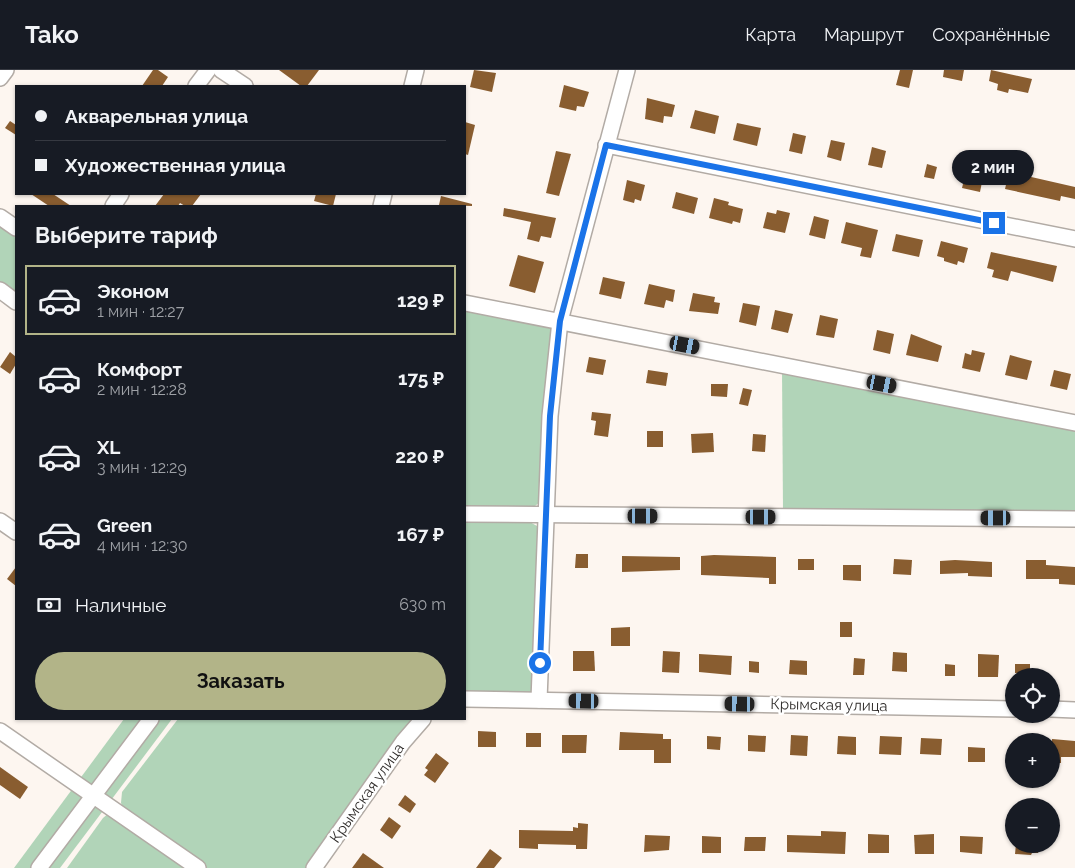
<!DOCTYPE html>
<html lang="ru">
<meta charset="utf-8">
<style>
:root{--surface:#171b24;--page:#20242c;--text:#f1f3f6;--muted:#9ea1a6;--line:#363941;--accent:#b2b488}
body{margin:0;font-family:Raleway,sans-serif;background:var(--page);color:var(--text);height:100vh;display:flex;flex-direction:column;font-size:19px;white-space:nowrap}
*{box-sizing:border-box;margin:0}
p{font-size:16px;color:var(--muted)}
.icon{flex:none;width:28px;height:28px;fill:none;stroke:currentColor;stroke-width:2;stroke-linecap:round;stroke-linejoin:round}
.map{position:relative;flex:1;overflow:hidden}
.details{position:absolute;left:15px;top:135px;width:451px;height:515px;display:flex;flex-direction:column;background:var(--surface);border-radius:0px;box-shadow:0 1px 4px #0004}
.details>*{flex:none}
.guide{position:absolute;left:15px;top:15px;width:451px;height:110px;border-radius:0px;box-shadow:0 1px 4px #0004;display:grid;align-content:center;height:110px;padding:0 20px;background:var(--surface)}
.buttons{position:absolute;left:1005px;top:598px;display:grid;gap:10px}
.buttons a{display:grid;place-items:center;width:55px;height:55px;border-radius:50%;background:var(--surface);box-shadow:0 1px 4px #0004;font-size:25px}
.end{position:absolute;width:22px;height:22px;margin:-11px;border:6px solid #1a73e8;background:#fff;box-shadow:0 0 0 2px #fff}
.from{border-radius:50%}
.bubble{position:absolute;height:35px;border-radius:18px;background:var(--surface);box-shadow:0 1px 4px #0004;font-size:16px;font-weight:700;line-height:35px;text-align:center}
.car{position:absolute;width:15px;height:30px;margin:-15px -8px;border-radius:6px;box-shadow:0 0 4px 1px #0007;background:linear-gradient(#222 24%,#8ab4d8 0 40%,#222 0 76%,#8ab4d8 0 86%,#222 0)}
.guide b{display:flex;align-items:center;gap:18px;height:48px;font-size:19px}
.guide b+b{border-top:1px solid var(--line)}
.guide i{width:12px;height:12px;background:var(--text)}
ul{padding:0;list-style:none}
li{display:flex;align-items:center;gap:15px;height:70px;margin:0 10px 8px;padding:0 10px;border:2px solid transparent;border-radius:0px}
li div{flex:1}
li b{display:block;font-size:19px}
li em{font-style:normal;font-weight:700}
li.selected{border-color:var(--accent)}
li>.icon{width:45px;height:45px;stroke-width:1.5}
h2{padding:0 20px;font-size:22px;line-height:60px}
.pay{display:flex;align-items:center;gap:12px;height:55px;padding:0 20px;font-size:19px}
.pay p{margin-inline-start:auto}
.cta{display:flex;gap:10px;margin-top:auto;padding:10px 20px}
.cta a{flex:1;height:58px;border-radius:30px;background:var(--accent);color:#111;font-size:20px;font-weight:700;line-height:58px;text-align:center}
header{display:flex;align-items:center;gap:30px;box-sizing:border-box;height:70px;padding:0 25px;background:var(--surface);border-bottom:1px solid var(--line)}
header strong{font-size:24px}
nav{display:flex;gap:28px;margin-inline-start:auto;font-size:18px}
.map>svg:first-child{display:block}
</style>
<header>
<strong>Tako</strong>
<nav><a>Карта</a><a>Маршрут</a><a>Сохранённые</a></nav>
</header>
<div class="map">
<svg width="1075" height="798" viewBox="0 0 1075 798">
<rect width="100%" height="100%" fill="#fdf6f0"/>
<g fill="#b1d4b8">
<path d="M0 156 16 168V227L0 215Z"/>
<path d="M465 237 551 257 553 265 540 432 530 440 465 439Z"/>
<path d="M782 299 1075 358V444L783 442Z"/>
<path d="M465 450 528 451 537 456 539 463 535 616 531 624 465 626Z"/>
<path d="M124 649H172L60 798H14Z"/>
<path d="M178 649H416L308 798H200L127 745 121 733 122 722Z"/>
<path d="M109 743 189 798H67L103 748Z"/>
</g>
<g fill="#895d30">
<path d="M153 0H158L168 7 162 16H142Z"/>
<path d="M279 0H319L307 16H301Z"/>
<path d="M474 0 496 3 492 22 470 17Z"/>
<path d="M900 0H913L909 18 896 15Z"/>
<path d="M944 0H964L962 11 943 7Z"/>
<path d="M991 0 1032 9 1028 23 1009 19 1008 23 997 20 998 14 989 11Z"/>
<path d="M564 15 589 22 584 37 577 36 576 41 559 37Z"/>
<path d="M647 28 675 35 672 47 664 46 663 53 645 49Z"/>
<path d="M695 40 719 46 715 64 690 58Z"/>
<path d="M10 51 16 55V65L5 58Z"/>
<path d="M465 52 475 55 468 85 465 84Z"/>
<path d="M737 53 761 58 757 76 733 70Z"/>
<path d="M793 63 806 66 802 84 789 81Z"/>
<path d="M831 70 845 73 841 91 827 87Z"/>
<path d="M872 77 886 81 882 98 868 95Z"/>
<path d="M556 81 571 84 559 126 546 123Z"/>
<path d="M927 94 937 97 934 109 924 107Z"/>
<path d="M966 102 983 107 980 122 962 118Z"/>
<path d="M1009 102 1075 117V129L1061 126 1060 131 1005 119Z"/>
<path d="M627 110 645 115 641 131 635 129 634 133 623 130Z"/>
<path d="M676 122 698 128 694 144 672 138Z"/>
<path d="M31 124H53L71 136H49Z"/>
<path d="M164 124H201L192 136H185L180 133 178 136H155Z"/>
<path d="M316 124H336L333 136 314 131Z"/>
<path d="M441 126 472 134V136L439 135Z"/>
<path d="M714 128 729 132 728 135 743 139 740 153 733 151 732 154 709 148Z"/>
<path d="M504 138 556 148 551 168 541 166 539 172 527 169 531 152 503 146Z"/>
<path d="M777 140 790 143 785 163 763 158 767 142 776 144Z"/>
<path d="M814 146 829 150 825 169 809 165Z"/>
<path d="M846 152 878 160 871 188 860 186 862 178 841 173Z"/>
<path d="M896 164 923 170 919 187 892 181Z"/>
<path d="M941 171 968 178 964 193 958 191 957 195 944 191V188L937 186Z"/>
<path d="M991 182 1057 196 1053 212 1011 201 1008 211 992 207 994 200 987 198Z"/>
<path d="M518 185 544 192 535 223 509 216Z"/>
<path d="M603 207 625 212 621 229 599 224Z"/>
<path d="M649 214 675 220 673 232 666 230 664 238 644 234Z"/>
<path d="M693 223 715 227 714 232 720 233 718 244 689 241Z"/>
<path d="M743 233 760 236 756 256 739 252Z"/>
<path d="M775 240 793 244 788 263 771 259Z"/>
<path d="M820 245 838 249 834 268 816 265Z"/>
<path d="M877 260 894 264 890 284 873 280Z"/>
<path d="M911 264 942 276 938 292 906 285Z"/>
<path d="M972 280 985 283 980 302 962 298 965 283 971 285Z"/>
<path d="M10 282 16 287V294L10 304 0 297Z"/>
<path d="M1010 285 1032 291 1027 310 1005 305Z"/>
<path d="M589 287 606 290 603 305 586 302Z"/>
<path d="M648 300 668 303 666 316 646 313Z"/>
<path d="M1054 300 1071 304 1067 320 1050 316Z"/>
<path d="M711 314H728L727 327 711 326Z"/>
<path d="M743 318 752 320 748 336 739 334Z"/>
<path d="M592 342 611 344 608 367 594 365 596 351 591 350Z"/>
<rect x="647" y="361" width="16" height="16"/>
<path d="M713 363 714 382 692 383 691 364Z"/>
<path d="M753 364 766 365 765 382 752 381Z"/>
<path d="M576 484H588V498H575Z"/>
<path d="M714 485 776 487V514H769V508L701 505V486Z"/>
<path d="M622 486 680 487V500L622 502Z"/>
<rect x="798" y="489" width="16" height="11"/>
<path d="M894 489 912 490 911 505 893 504Z"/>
<path d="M955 490 992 492V507L968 506V503L940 504V491Z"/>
<path d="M1026 490H1046V495L1075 497V515L1059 514V509H1026Z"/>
<path d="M843 495H861V511L843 510Z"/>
<path d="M16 497V516L7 509Z"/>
<rect x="840" y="552" width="12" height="15"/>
<path d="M630 557V576H611V558Z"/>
<path d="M573 581H594L595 601H573Z"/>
<path d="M663 581 680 582 679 603 662 602Z"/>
<path d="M893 582 907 583V602L892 601Z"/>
<path d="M699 584 732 586 731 605 699 602Z"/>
<path d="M978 584 999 585 998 607H978Z"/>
<path d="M854 588 865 589 864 605H853Z"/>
<path d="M790 590 807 591V605L789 604Z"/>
<path d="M749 591 759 592V603L749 602Z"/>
<path d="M945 594 955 595V606H945Z"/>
<rect x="1015" y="594" width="15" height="9"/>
<path d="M478 661 496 662V677H478Z"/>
<path d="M620 662 663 664V669H671V693H654V680H619Z"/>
<rect x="526" y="663" width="15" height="14"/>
<path d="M562 665H587L586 683H562Z"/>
<path d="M748 665 766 666 765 682 748 681Z"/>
<path d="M791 665 808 666 807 686 790 685Z"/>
<path d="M707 666 721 667 720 680 707 679Z"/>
<path d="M838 666 856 667V685L837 684Z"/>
<path d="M880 666 902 667 901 685 879 684Z"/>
<path d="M921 668 942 669 941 685 920 684Z"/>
<path d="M1052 669 1075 671V687H1061V693H1051Z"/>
<path d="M968 677 985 678V692H968Z"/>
<path d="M436 683 449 693 435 713 424 705 428 700 425 698Z"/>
<path d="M0 697 28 717 20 729 0 715Z"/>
<path d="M405 725 416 734 410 743 398 735Z"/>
<path d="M389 747 401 756 392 769 380 760Z"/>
<path d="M578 753 588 754 587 779H576V775L538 774V779L519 778V760L573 761V757L578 758Z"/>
<path d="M821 761 846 762 845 784 787 782V765L821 766Z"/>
<path d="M868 764 889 765V783H868Z"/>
<path d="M934 764V784H915L914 765Z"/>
<path d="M645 765 670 766 669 780 644 782Z"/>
<path d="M702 766 721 767V783H702Z"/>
<path d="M960 766 983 767 982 784 960 782Z"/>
<path d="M745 767H766L765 781H744Z"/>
<path d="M1016 774H1038V783H1032L1031 785 1015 784Z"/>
<path d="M490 779 502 788 494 798H476Z"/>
<path d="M363 783 384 798H352Z"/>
</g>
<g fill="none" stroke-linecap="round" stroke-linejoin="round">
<g stroke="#b2aba5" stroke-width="18">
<g id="minor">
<path d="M221 0 245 16"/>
<path d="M0 8 6 0"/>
<path d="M196 16 208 0"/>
<path d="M412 16 416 0"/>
<path d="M606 75 1075 169"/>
<path d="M113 136 121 124"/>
<path d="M381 136 384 124"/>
<path d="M0 147 16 158"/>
<path d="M0 220 16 232"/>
<path d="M465 233 1075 353"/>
<path d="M465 444 1075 449"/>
<path d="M0 451 16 462"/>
<path d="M465 629 1014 639"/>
<path d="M539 630 550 346 560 251 627 0"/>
<path d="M1051 639 1075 640"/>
<path d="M0 661 198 798"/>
<path d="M39 798 151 649"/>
<path d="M314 798 403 672 423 649"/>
</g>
</g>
<use href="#minor" stroke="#fff" stroke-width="15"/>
</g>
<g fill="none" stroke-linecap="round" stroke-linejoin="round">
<path stroke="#1a73e8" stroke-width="6" d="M540 593 550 346 560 251 606 75 994 153"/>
</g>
<g text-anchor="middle" stroke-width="5" stroke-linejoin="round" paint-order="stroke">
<g font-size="15" fill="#302d2b" stroke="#fff">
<text transform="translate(829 635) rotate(1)" y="5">Крымская улица</text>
<text transform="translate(367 723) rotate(-55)" y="5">Крымская улица</text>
</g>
</g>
</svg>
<div class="buttons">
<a><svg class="icon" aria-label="locate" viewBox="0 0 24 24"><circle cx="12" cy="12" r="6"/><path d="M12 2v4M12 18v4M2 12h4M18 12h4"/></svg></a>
<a>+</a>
<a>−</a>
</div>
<i class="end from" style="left:540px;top:593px"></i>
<i class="end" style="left:994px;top:153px"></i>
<div class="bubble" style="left:952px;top:80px;width:82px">2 мин</div>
<i class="car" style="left:685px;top:275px;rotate:101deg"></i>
<i class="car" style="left:882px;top:314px;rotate:101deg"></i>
<i class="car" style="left:643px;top:446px;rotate:90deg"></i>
<i class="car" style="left:761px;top:447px;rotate:90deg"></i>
<i class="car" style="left:996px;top:448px;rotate:270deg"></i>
<i class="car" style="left:584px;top:631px;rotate:271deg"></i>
<i class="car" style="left:740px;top:634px;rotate:271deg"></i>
<div class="guide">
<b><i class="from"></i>Акварельная улица</b>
<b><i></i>Художественная улица</b>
</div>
<section class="details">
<h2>Выберите тариф</h2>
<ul>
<li class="selected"><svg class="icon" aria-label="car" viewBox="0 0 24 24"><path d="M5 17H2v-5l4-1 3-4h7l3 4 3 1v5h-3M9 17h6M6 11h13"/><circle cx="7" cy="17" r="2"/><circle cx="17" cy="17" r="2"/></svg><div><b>Эконом</b><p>1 мин · 12:27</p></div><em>129 ₽</em></li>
<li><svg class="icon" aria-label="car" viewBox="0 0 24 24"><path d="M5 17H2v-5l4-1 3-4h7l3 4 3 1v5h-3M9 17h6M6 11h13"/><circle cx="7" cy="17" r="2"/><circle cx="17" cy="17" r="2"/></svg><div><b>Комфорт</b><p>2 мин · 12:28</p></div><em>175 ₽</em></li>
<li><svg class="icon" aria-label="car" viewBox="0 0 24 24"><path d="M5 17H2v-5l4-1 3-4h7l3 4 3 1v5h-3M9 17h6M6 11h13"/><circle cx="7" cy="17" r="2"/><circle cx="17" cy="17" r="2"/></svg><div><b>XL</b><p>3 мин · 12:29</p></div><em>220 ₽</em></li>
<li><svg class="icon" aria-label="car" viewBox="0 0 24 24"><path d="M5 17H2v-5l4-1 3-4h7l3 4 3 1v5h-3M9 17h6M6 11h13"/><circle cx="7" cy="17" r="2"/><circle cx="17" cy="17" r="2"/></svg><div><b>Green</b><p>4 мин · 12:30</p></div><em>167 ₽</em></li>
</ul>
<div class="pay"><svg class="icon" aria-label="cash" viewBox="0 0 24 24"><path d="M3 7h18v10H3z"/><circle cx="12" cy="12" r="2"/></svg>Наличные<p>630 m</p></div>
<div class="cta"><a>Заказать</a></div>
</section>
</div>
